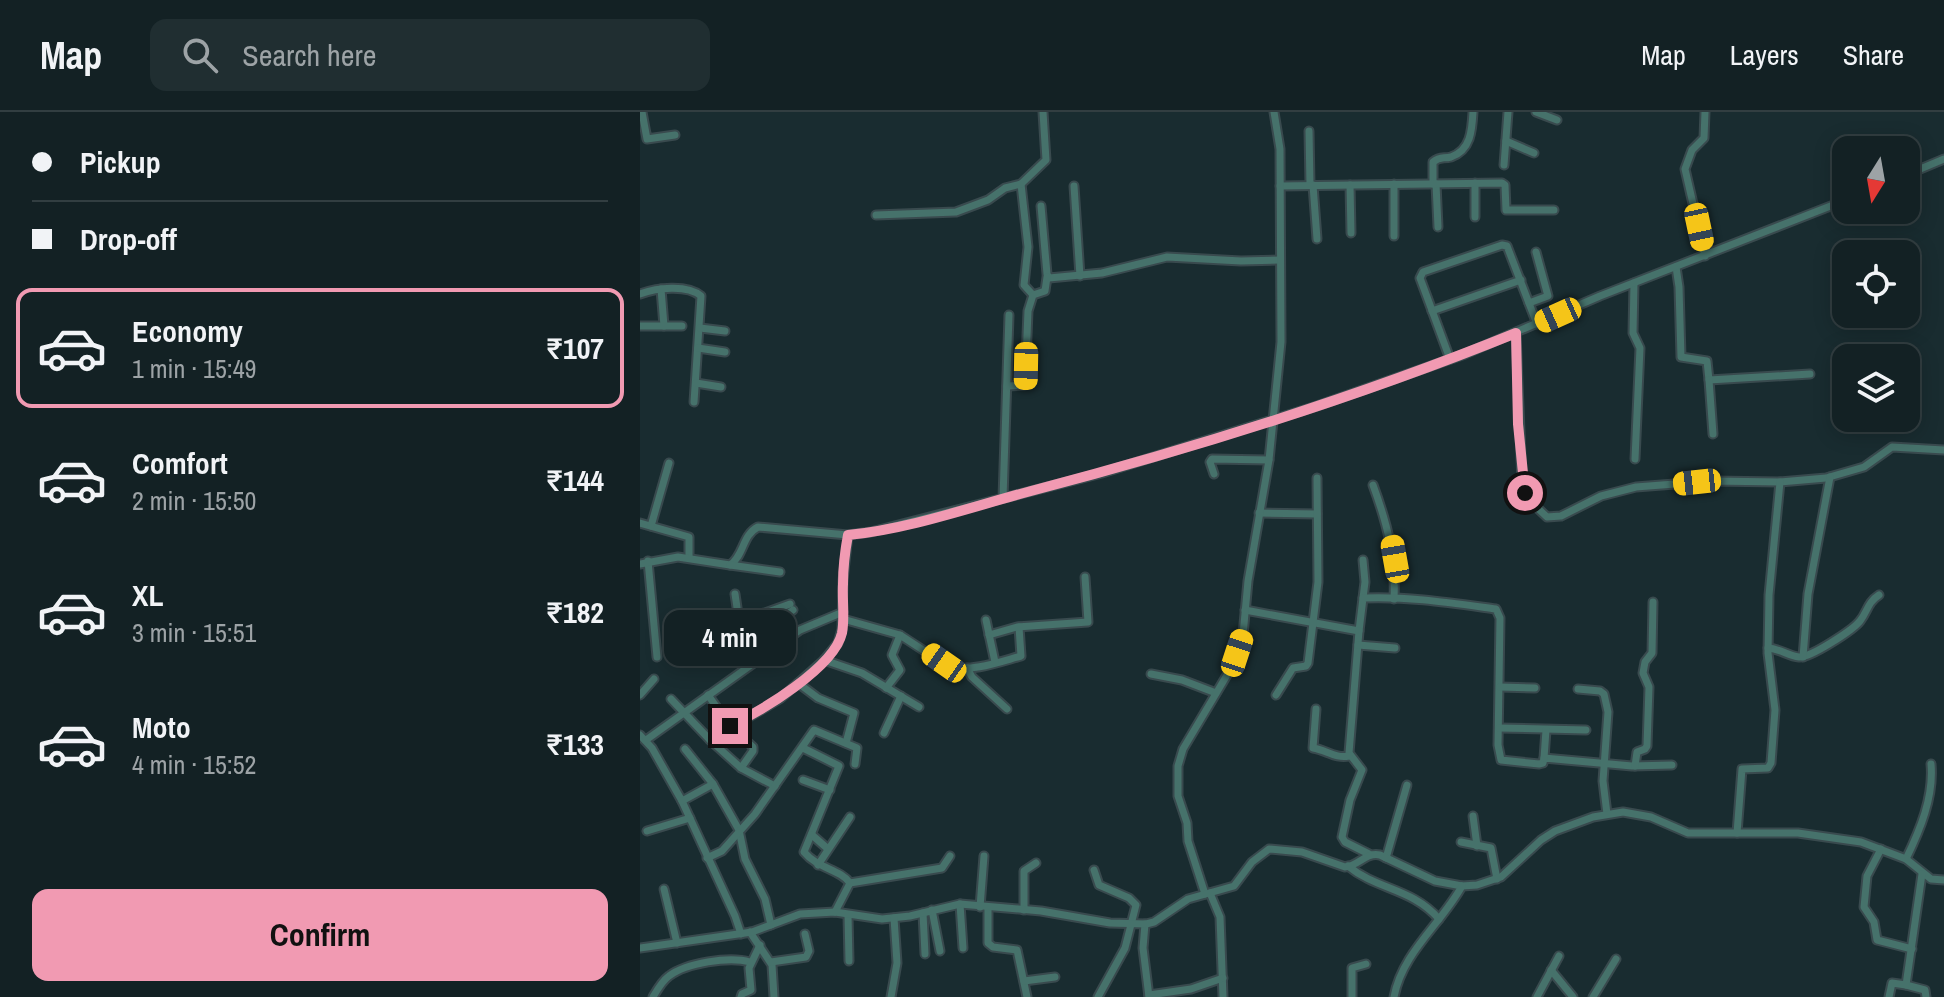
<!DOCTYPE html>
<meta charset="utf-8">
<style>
:root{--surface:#132124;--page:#202e31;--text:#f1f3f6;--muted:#9da3a6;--line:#323e41;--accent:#f19ab2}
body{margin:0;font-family:"Archivo Narrow",sans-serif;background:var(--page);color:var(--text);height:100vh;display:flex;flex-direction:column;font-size:30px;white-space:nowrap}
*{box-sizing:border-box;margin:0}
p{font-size:26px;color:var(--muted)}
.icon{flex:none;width:44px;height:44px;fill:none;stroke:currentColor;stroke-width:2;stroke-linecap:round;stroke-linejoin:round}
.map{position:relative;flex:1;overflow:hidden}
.details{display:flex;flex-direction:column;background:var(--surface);width:640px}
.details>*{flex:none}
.guide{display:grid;align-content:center;height:176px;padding:0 32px;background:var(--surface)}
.needle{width:52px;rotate:191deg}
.controls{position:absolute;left:1192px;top:24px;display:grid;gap:16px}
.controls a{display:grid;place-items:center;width:88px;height:88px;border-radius:16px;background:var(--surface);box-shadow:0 4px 20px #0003,0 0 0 2px var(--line);font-size:40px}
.end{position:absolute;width:36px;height:36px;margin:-18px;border:10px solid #f19ab2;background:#111;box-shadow:0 0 0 4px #111}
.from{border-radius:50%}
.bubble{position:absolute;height:56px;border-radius:16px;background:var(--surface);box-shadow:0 4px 20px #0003,0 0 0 2px var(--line);font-size:26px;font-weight:800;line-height:56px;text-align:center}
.car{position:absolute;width:24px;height:48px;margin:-24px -12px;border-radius:10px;box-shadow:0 0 6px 2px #0007;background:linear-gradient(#f5c518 24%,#345 0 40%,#f5c518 0 76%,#345 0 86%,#f5c518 0)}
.guide b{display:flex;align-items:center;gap:28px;height:76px;font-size:30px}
.guide b+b{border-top:2px solid var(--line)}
.guide i{width:20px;height:20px;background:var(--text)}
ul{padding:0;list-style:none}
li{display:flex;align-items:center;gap:24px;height:120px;margin:0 16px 12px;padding:0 16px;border:4px solid transparent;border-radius:16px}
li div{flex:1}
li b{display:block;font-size:30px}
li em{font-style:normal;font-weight:800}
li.current{border-color:var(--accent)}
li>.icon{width:72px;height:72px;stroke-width:1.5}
.action{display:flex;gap:16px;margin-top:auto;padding:16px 32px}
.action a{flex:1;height:92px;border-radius:16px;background:var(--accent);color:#111;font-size:32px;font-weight:800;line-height:92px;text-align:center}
header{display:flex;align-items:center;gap:48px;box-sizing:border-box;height:112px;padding:0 40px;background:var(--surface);border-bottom:2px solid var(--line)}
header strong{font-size:38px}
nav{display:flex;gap:44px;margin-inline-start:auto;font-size:28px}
.search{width:560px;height:72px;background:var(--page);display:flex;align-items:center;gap:20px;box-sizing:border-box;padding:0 28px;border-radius:16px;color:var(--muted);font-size:30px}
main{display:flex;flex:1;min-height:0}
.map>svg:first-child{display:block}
</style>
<header>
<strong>Map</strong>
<div class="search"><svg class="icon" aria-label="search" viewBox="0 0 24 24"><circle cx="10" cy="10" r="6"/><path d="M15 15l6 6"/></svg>Search here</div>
<nav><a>Map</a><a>Layers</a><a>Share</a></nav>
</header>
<main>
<section class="details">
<div class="guide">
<b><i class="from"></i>Pickup</b>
<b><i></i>Drop-off</b>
</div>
<ul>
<li class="current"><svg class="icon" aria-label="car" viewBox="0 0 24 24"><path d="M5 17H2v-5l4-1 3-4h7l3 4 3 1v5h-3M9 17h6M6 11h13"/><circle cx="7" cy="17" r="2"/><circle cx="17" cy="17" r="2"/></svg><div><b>Economy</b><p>1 min · 15:49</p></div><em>₹107</em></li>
<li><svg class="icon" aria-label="car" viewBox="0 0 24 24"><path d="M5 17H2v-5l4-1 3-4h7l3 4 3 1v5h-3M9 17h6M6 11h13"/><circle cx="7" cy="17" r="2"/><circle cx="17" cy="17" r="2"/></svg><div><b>Comfort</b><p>2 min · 15:50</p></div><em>₹144</em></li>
<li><svg class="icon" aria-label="car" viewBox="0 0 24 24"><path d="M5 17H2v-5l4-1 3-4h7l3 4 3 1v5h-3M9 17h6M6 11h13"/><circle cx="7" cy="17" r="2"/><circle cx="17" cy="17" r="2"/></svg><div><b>XL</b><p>3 min · 15:51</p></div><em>₹182</em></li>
<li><svg class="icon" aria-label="car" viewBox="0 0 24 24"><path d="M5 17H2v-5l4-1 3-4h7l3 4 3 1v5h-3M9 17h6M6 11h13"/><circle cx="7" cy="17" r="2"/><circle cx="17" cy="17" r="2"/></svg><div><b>Moto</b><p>4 min · 15:52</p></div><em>₹133</em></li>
</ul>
<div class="action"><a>Confirm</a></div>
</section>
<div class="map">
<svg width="1304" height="885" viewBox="0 0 1304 885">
<rect width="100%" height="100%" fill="#192c30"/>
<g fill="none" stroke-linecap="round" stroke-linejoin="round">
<g stroke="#394a4e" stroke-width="11">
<g id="street">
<path d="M2 0 7 27 35 23"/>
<path d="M896 0 917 8"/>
<path d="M1065 0 1064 26 1052 38 1045 57 1065 144"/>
<path d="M669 19 670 73"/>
<path d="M866 29 894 41"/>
<path d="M864 53 868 0"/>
<path d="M1266 63 1304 47"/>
<path d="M835 71V105"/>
<path d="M381 72 388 135 384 173 393 183"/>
<path d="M754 72V124"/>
<path d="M793 72V50C800 44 803 47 811 45 831 38 832 18 833 0"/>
<path d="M796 72 798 115"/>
<path d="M673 73 677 127"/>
<path d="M710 73 711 121"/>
<path d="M434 74 440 164"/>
<path d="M640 74 862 71 865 73 866 98H914"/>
<path d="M401 94 407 162 409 166 462 161 527 145 601 149 640 148"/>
<path d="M236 103 316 100 348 88 365 76 381 72 406 48 403 0"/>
<path d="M1036 155 1039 175 1041 245 1067 249 1069 268 1170 262"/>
<path d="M994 171 993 221 1000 236 995 347"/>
<path d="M21 177 24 214"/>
<path d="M0 182C16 176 47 172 61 184L54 290"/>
<path d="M889 191 908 184 896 140"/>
<path d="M792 199 881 168"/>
<path d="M0 214H42"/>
<path d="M60 216 85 219"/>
<path d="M876 221 882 370 889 388 907 405 921 404 961 384 996 375 1073 369 1140 370 1186 366 1224 355 1252 335 1304 338"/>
<path d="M58 236 85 240"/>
<path d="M810 247 780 166 783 160 862 133 867 134 897 212"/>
<path d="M1069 268 1073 322"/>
<path d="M56 271 81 275"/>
<path d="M367 274 385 273 388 199 393 183 405 179 407 165"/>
<path d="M574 362 570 350 572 347 629 348"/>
<path d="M733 373C747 411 756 445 754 487"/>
<path d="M363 386 369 203"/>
<path d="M619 401 677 402"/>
<path d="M0 411 49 425V446"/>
<path d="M11 414 29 351"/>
<path d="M8 449 17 545"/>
<path d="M0 452 38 445 90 453C104 444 102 423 118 415L208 423 231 420 462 361 677 294 825 242 960 184 1206 88"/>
<path d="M90 453 140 460"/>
<path d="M95 482 100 516 121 545"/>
<path d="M723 486 725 470 723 448"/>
<path d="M605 498 719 519 723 486C768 484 812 491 856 497L860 506 858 633 861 648 899 652 903 651 904 646 992 654 1032 653"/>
<path d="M98 506 125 501 150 492"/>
<path d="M203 507 260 523 309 555C332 560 359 550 381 544L379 515"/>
<path d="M346 508 355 550"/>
<path d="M719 519 709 641 722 658 710 688 702 725 705 730 729 742"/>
<path d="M349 523 377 515 448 510 445 465"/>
<path d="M109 530 153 498"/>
<path d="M718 533 755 536"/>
<path d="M1128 536C1141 537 1148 544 1159 545 1170 546 1213 518 1220 509 1228 499 1227 491 1239 483"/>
<path d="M1163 545 1168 482 1190 365"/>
<path d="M184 548 222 561 279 595"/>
<path d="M327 556 332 565 367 597"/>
<path d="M511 562 542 568 576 581"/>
<path d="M158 571 178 586 214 601 206 631"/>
<path d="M860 575 895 576"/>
<path d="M246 576 260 558 252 543 260 523"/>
<path d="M938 577 960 579 964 582 968 600 963 669 967 702"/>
<path d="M0 583 14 567"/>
<path d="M68 583 90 614 113 635V639L101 656"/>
<path d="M636 583 653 556 666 554 668 551 678 470 677 366"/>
<path d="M31 587 70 628 101 656 135 674"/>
<path d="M676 597 673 636C686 638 696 647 709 644"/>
<path d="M859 616 946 618"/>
<path d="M244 621 261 584"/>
<path d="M0 623 12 636 42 689 95 804 101 822"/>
<path d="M6 628 160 518 203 500"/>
<path d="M70 628 141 586 184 548 198 531 202 517 203 468 208 423"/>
<path d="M163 636 199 654 164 740C178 757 200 757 210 771"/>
<path d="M45 637 73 672 99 718 105 747 125 787 131 813"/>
<path d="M904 646 906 618"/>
<path d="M995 654 997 640 1005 637 1007 634 1009 575 1003 561 1005 550 1012 541 1013 490"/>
<path d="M163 668 190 678"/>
<path d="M42 689 73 672"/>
<path d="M833 704 837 734"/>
<path d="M7 719 50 706"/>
<path d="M1097 721 1102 657 1128 656 1131 651 1135 598 1128 541 1129 483 1140 370"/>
<path d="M172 723 188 737"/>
<path d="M821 730 851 736 857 767"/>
<path d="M1241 737 1227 764 1224 795 1234 810 1237 828 1272 837"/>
<path d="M67 746 82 739 115 702 174 618 217 636 215 652"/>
<path d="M746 746 767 673"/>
<path d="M1266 747C1280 718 1294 685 1291 652"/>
<path d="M178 753 210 705"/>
<path d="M708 754C737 778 772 776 799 807"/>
<path d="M454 758 459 773 489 786 496 793 485 836 458 885"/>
<path d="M24 777 37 831"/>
<path d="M570 781 580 805 583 885"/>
<path d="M565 782 548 729 547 711 538 684V654L543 637 590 558 603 523 608 469 629 348 641 230 640 37 634 0"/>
<path d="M320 792 323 836"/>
<path d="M340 795 344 744"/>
<path d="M348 795V831L353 835 377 838 387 885"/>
<path d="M292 798 300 839"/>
<path d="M384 798V759L396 751"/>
<path d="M195 800 210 771 302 756 310 744"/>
<path d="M283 801 285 842"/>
<path d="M208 803 209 849"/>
<path d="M505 812 503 836 509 885"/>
<path d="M110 820 132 853 134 885"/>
<path d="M0 836 112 820 160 802 195 800 242 807 270 804 320 792 401 799 470 811 506 812 514 810 548 787 594 774 612 750 629 737 662 740 705 755C719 754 725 740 740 743L795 769 822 774 837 773 861 765 901 728 915 719 953 705 983 700 1011 705 1048 721H1158L1221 730 1266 747 1291 767 1304 768"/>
<path d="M131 850 166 845 169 839 165 822"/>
<path d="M911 858 933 885"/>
<path d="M384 869 415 865"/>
<path d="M1266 873 1285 878 1286 885"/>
<path d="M509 883 551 877 583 866"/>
<path d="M13 885C17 878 22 869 29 864 46 851 89 844 110 850"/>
<path d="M101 885 102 882 111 878 109 856 120 833"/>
<path d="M251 885 257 851 254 806"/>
<path d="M712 885V856L726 852"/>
<path d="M754 885C762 841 801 812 822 774"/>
<path d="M897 885 919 844"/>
<path d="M953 885 976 847"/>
<path d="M1249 885 1252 871 1266 873 1282 762"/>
</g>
</g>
<use href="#street" stroke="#46726b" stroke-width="7"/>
</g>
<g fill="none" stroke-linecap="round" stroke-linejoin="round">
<path stroke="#f19ab2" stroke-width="10" d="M90 614C121 599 194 556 202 521 205 505 202 488 203 472 203 455 205 439 208 423 269 417 331 395 391 379 555 336 718 285 876 221L878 312 885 381"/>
</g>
</svg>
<div class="controls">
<a><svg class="needle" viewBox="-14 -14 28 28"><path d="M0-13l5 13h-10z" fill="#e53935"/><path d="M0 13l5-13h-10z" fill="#9da3a6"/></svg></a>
<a><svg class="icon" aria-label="locate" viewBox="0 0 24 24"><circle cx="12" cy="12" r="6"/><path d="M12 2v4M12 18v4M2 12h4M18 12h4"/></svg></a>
<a><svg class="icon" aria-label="layers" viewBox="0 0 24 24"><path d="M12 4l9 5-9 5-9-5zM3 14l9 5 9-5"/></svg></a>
</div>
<i class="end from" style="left:885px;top:381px"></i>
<i class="end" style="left:90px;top:614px"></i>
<div class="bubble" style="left:24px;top:498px;width:132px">4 min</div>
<i class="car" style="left:1059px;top:115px;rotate:168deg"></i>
<i class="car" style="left:918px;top:203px;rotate:246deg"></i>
<i class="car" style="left:386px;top:254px;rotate:181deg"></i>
<i class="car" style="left:1057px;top:370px;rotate:264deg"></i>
<i class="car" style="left:755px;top:447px;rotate:350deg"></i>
<i class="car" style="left:597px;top:541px;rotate:18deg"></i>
<i class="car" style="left:304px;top:551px;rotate:305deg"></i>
</div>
</main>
